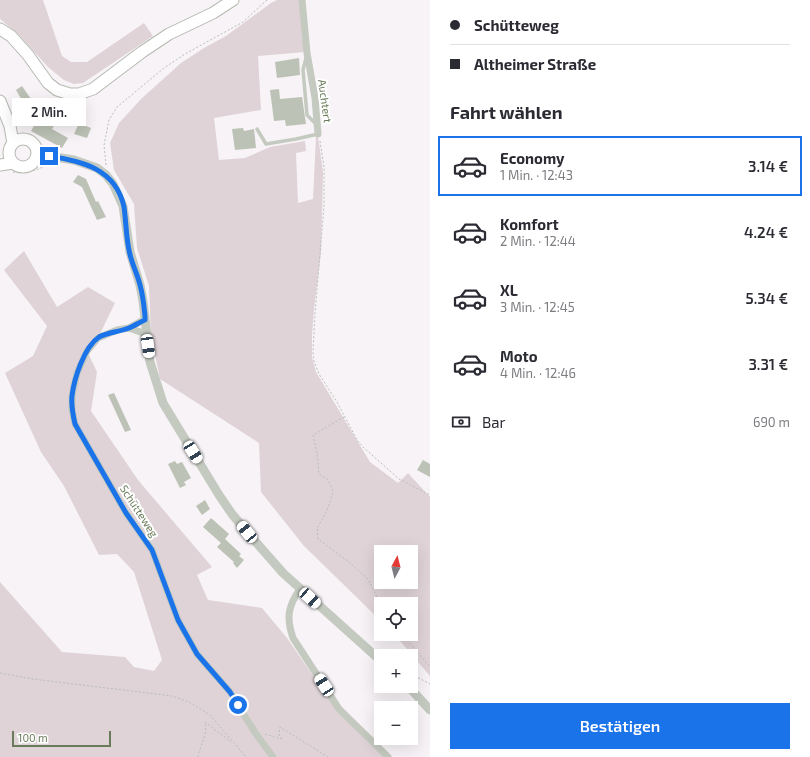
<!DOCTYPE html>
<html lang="de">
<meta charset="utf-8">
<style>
:root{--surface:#fff;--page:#f7f7f7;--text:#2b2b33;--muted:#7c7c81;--line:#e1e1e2;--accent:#1a73e8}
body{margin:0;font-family:"Exo 2",sans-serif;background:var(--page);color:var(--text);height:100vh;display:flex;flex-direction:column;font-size:15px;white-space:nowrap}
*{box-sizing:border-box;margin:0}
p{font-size:13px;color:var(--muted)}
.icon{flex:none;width:22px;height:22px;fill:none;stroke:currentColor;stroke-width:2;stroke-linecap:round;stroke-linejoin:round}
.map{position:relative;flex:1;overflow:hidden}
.panel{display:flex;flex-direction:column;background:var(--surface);width:380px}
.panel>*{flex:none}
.guide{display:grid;align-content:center;height:88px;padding:0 20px;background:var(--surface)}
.needle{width:26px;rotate:7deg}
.controls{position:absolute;left:374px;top:545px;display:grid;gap:8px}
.controls a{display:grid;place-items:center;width:44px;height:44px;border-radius:0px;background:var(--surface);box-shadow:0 4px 16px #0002;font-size:20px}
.scale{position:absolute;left:12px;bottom:10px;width:99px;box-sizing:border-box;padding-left:4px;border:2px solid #6a7b5a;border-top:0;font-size:11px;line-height:14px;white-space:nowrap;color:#6a7b5a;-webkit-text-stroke:3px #fff;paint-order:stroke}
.end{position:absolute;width:18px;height:18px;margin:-9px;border:5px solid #1a73e8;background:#fff;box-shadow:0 0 0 2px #fff}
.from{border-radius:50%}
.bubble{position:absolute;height:28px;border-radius:0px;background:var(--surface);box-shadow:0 4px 16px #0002;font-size:13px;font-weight:600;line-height:28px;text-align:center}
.car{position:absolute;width:12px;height:24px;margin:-12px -6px;border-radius:5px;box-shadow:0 0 3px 1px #0007;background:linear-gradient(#fff 24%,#345 0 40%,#fff 0 76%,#345 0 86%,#fff 0)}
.guide b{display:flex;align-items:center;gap:14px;height:38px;font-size:15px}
.guide b+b{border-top:1px solid var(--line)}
.guide i{width:10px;height:10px;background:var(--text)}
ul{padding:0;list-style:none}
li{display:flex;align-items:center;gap:12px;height:60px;margin:0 8px 6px;padding:0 12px;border:2px solid transparent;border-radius:0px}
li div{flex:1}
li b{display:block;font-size:15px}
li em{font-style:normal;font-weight:600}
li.selected{border-color:var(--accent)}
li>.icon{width:36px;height:36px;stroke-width:1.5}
h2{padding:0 20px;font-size:18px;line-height:48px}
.pay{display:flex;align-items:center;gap:10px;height:44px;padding:0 20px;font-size:15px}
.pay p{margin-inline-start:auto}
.button{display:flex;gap:8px;margin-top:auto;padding:8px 20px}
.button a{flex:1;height:46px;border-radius:0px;background:var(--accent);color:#fff;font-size:16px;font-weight:600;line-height:46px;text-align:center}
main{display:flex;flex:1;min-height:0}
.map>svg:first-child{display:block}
</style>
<main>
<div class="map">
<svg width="430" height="757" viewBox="0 0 430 757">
<rect width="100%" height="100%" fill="#f7f3f6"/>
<g fill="#dfd3d7" fill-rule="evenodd">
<path d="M0 0H43L62 56 71 62H87L144 23 153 36 83 83 74 84 64 80 48 67 18 34 0 19Z"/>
<path d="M277 0H301L305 52 258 56 261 110 214 118 219 160 245 158 270 147 305 141 306 151 296 153 298 203 313 199 316 137 318 136 323 172 321 253 314 309 312 335V357L316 372 370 462 398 483 408 473 430 497V676L394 634H411V604H381V621L304 546 261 492 259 443 160 379 151 335 149 286 137 248 134 204 114 170 110 143 119 123 141 99 181 63 204 48 226 36 271 3ZM381 552H411V582H381Z"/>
<path d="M24 251 57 307 88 287 115 303 98 338 87 351 97 372 91 411 138 480 212 567 197 575 208 600 262 608 287 638 338 712 383 757H0V582L62 652 125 657 134 667 154 671 162 660 134 572 117 554 99 555 64 486 41 452 5 373 33 356 47 326 4 270Z"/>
</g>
<g fill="#bcc2b5">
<path d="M299 58 300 75 277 78 275 62Z"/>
<path d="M22 86 33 102 26 107 16 90Z"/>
<path d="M279 89 280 99 302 97 306 124 286 126 285 120 274 121 270 90Z"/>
<path d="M40 115 55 124 52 129 68 138 62 148 31 131Z"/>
<path d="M79 123 91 128 87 138 74 134Z"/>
<path d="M243 128 244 131 254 129 256 148 235 150 232 129Z"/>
<path d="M78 175 86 179 96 202 98 201 106 217 97 220 82 187 73 182Z"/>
<path d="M114 393 131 430 125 432 108 395Z"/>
<path d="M423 460 430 464V477L417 470Z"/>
<path d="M175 461 177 464 182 462 191 478 184 482 186 485 180 488 168 464Z"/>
<path d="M205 500 210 509 202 515 196 506Z"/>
<path d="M211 518 229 534 225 539 241 554 239 556 244 560 237 568 233 563 234 562 217 547 221 543 203 527Z"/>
</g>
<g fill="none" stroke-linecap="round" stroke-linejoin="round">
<g stroke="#b5bbb0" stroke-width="13">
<g id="primary">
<path d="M0 29 11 36 28 55 48 83 57 90 70 94H79L93 89 142 52 169 34 213 13 233 0"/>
<path d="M0 101 10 126 13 143"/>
<circle cx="23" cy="153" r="14"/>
<path d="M0 165 13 163"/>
</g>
</g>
<g stroke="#babeb7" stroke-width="1" stroke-dasharray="2 2" stroke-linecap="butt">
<path d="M320 141 324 167V206L315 313 313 352 314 361 319 374 337 402 357 440 363 447 399 479 430 495"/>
<path d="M106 165 104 145 109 120 117 107 164 68 185 54 243 22 267 0"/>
<path d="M13 172C24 174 35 171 45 166L46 163"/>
<path d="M344 417 313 435 317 453 319 474 328 480 333 491C330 505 325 516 317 528L318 539 350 563 368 579 381 605"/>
<path d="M402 634 430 667"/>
<path d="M0 673 33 679 172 696 189 702 210 715 246 757"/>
<path d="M411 674 430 684"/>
<path d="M265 734 281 739"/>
<path d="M282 739 279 735 280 727 328 757"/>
<path d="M198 757C200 745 208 734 205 722L231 742"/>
</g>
<g stroke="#c5cac1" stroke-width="3.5">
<path d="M306 58 303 70 307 115 316 124"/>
<path d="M257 129 266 144 296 139 318 134"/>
</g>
<g stroke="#c5cac1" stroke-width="7">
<path d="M302 0 307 53 315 98 318 134"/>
<path d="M145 319 129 328 117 330 98 338 87 351 77 373 72 396V410L75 424 126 513 152 550 178 620 197 654 230 692 254 731 273 757"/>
<path d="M129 328 146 334"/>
<path d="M300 589C288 606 286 618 293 638L339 709 388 757"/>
</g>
<g stroke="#c5cac1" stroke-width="9">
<path d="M36 150 49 156 74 160 97 168 106 175 113 184 123 206 130 252 140 285 143 301 150 362 163 403 219 495 232 514 247 532 283 573 381 661"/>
<path d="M408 686 430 710"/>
</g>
<use href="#primary" stroke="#fff" stroke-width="11"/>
</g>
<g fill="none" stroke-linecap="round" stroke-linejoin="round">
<path stroke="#1a73e8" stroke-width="5" d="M49 156C82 161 116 169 124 207 126 221 126 236 129 250 131 262 137 273 140 285 143 295 144 306 145 316V320C140 322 134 326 129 328 119 332 108 332 99 337 84 347 74 379 72 396 71 405 73 415 75 424L126 513 152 550 178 620 197 654 230 692 238 705"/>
</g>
<g text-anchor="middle" stroke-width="4" stroke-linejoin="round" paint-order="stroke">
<g font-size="11" fill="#6a7b5a" stroke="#fff">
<text transform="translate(325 101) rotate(82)" y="4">Auchtert</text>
<text transform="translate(139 511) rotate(57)" y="4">Schütteweg</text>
</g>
</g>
</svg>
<div class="controls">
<a><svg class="needle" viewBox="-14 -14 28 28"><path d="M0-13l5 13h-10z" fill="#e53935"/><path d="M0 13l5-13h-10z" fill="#7c7c81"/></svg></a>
<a><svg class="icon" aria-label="locate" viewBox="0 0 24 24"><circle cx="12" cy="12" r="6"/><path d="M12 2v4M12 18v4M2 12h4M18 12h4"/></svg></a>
<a>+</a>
<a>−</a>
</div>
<div class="scale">100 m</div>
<i class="end from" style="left:238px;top:705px"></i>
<i class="end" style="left:49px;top:156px"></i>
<div class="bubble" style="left:12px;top:98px;width:74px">2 Min.</div>
<i class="car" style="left:148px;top:346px;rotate:172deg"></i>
<i class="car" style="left:193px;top:452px;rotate:148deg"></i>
<i class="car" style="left:247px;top:532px;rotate:321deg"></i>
<i class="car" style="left:310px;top:598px;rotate:132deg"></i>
<i class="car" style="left:324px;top:685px;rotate:327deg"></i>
</div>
<section class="panel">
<div class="guide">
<b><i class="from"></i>Schütteweg</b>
<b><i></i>Altheimer Straße</b>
</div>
<h2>Fahrt wählen</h2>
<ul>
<li class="selected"><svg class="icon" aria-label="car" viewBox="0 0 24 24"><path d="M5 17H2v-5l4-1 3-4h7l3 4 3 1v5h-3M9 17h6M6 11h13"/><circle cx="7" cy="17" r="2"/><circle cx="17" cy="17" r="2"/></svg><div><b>Economy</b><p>1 Min. · 12:43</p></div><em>3.14 €</em></li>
<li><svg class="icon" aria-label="car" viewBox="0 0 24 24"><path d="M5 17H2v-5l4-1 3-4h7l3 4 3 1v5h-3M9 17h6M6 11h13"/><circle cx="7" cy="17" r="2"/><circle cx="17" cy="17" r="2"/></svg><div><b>Komfort</b><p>2 Min. · 12:44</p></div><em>4.24 €</em></li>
<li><svg class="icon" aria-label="car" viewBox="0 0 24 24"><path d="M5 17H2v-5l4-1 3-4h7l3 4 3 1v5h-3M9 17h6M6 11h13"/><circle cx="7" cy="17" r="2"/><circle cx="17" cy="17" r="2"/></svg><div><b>XL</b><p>3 Min. · 12:45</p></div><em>5.34 €</em></li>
<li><svg class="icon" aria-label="car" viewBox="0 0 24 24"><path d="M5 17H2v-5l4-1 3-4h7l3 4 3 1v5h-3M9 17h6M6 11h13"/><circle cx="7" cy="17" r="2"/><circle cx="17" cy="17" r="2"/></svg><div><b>Moto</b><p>4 Min. · 12:46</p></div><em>3.31 €</em></li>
</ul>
<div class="pay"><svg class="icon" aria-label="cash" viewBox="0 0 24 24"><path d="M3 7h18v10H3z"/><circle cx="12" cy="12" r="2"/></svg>Bar<p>690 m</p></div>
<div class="button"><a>Bestätigen</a></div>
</section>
</main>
